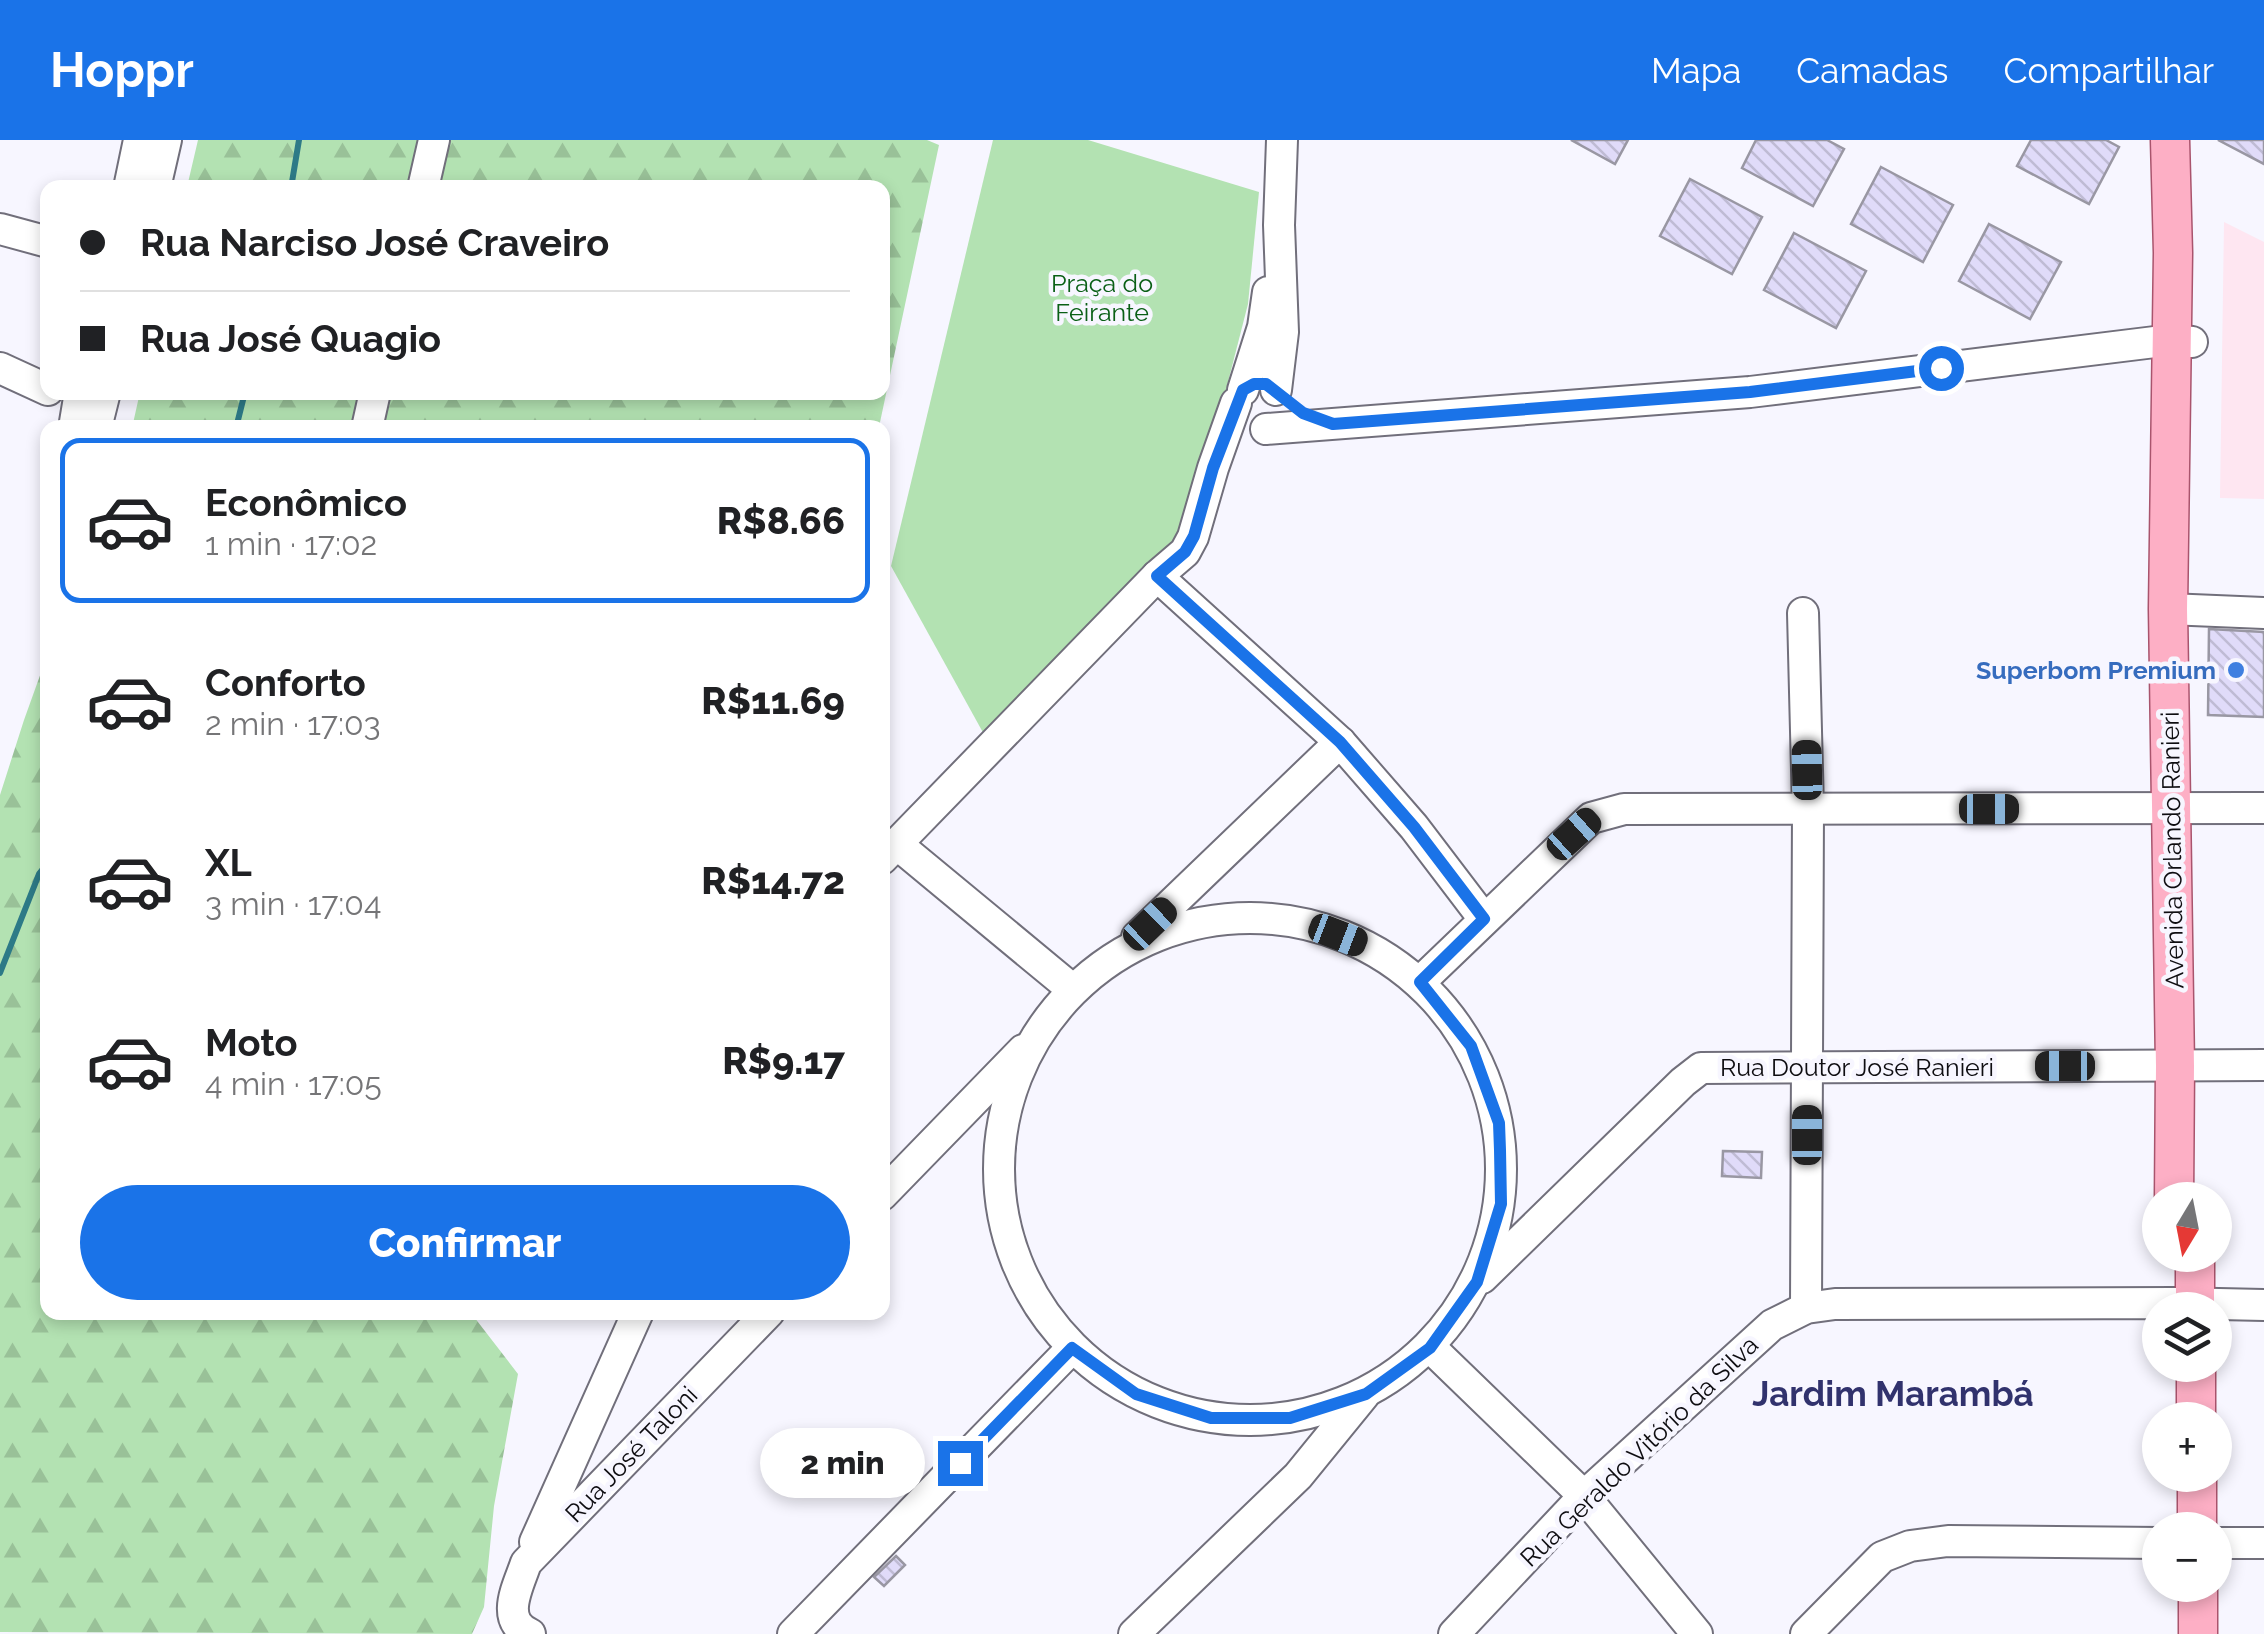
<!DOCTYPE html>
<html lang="pt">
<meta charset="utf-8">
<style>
:root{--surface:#fff;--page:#f2f2f2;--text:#202124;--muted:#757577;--line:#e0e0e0;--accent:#1a73e8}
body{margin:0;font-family:Raleway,sans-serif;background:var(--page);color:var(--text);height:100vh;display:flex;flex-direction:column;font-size:38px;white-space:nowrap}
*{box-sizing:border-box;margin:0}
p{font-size:32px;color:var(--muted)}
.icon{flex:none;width:55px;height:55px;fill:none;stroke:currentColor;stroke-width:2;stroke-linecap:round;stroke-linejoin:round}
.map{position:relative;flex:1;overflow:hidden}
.details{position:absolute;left:40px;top:280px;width:850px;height:900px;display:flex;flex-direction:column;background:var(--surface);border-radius:20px;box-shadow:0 5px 15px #0003}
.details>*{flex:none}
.hud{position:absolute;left:40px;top:40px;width:850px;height:220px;border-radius:20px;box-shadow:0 5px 15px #0003;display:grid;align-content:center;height:220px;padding:0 40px;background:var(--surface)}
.needle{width:65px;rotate:190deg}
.fabs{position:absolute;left:2142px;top:1042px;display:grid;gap:20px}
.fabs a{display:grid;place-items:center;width:90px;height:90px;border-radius:50%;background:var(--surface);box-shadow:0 5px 15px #0003;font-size:50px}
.end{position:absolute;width:45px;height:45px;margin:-22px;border:12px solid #1a73e8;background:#fff;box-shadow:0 0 0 5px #fff}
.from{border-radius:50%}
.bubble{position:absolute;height:70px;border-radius:35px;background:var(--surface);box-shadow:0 5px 15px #0003;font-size:32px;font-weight:800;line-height:70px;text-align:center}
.car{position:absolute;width:30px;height:60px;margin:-30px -15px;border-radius:12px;box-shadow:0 0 8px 2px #0007;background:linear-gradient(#222 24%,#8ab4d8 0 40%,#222 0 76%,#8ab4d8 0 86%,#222 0)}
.hud b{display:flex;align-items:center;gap:35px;height:95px;font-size:38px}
.hud b+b{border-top:2px solid var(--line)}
.hud i{width:25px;height:25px;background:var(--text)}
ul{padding:18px 0 0;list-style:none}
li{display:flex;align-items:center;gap:30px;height:165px;margin:0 20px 15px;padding:0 20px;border:5px solid transparent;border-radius:20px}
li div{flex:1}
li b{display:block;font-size:38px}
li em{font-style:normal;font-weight:800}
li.selected{border-color:var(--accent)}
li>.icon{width:90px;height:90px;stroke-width:1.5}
.cta{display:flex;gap:20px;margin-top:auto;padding:20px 40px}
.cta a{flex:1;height:115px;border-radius:60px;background:var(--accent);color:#fff;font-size:40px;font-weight:800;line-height:115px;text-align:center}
header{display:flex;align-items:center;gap:60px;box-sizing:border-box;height:140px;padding:0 50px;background:var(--accent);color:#fff}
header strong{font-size:48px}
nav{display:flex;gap:55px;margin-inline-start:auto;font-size:35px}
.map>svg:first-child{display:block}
</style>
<header>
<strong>Hoppr</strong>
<nav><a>Mapa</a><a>Camadas</a><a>Compartilhar</a></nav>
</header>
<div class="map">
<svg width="2264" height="1494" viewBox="0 0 2264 1494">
<defs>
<pattern id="forest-firs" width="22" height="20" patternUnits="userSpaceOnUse" patternTransform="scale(2.5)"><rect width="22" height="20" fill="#b3e2b2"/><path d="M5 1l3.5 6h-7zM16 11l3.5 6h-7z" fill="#99c198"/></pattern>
<pattern id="building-back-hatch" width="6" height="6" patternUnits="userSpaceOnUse" patternTransform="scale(2.5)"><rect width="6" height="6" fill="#e0dbf9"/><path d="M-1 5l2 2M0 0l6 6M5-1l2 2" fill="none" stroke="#bfbbd4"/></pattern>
</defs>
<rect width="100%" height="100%" fill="#f7f6ff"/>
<path fill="#fee6f1" d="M2224 82 2264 102V359L2220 358Z"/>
<g fill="url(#forest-firs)">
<path d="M198 0H927L939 5 879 287 132 288 140 252H882V48L187 47Z"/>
<path d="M47 516 48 1172 471 1173 518 1234 494 1366 484 1467 472 1494 0 1492V655L24 580Z"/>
</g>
<path fill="#b3e2b2" d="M993 0H1088L1259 52 1248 164 1210 312 1175 404 991 607 891 426Z"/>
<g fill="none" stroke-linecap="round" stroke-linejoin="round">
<g stroke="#2d7a87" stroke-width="6">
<path d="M291 48 299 0"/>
<path d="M236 288 245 252"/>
<path d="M0 833 39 734 48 723"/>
</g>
</g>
<g fill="url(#building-back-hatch)" stroke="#9997a3" stroke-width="2.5">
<path d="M1571 0H1628L1615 24Z"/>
<path d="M1756 0H1827L1844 9 1813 66 1742 28Z"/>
<path d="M2031 0H2106L2119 7 2089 64 2017 26Z"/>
<path d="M2218 0H2264V24Z"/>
<path d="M1881 27 1953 65 1923 122 1851 84Z"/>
<path d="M1690 39 1762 77 1732 134 1660 96Z"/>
<path d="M1989 84 2061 122 2030 179 1959 141Z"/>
<path d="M1794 93 1866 131 1836 188 1764 150Z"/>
<path d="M2209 489 2264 492V577L2208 575Z"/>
<path d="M1723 1011 1762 1012 1761 1038 1722 1036Z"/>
<path d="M896 1416 905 1425 884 1446 874 1437Z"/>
</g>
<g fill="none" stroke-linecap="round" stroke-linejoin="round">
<g stroke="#716f7b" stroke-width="34">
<g id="minor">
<path d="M129 48 139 0"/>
<path d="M155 48 166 0"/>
<path d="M423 48 434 0"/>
<path d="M0 89 48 102"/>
<path d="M0 228 48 250"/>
<path d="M1243 250 1263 187 1268 152"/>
<path d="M1276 250 1283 192 1279 85 1282 0"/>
<path d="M74 288 80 252"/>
<path d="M96 288 105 252"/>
<path d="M367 288 375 252"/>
<path d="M1266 289 1750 252 2171 200 2192 202"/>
<path d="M1157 436 1340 602 1414 687 1484 779"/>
<path d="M2168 469 2264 473"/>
<path d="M1803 473 1808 669 1806 1168"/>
<path d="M898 705 1072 849"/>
<path d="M882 719 1157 436 1185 412 1193 397 1213 328 1236 263"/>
<circle cx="1250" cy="1029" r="251"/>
<path d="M1137 797 1340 602"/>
<path d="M1420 842 1591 678 1624 669 2264 668"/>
<path d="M882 1055 1023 910"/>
<path d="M1482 1138 1683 942 1701 928 2264 925"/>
<path d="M1430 1207 1584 1356 1697 1494"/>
<path d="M535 1402 638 1172"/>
<path d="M2215 1403H2264"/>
<path d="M530 1494C499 1480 518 1447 526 1423L769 1172"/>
<path d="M793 1494 1072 1208"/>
<path d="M1134 1494 1298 1336 1364 1255"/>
<path d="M1454 1494 1584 1356 1772 1185 1806 1168 1835 1164 2174 1163 2264 1165"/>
<path d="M1806 1494 1882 1417 1910 1406 1948 1401 2160 1403"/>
</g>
</g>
<g stroke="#a9546d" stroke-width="41">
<g id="major">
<path d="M2170 0 2173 113 2168 469 2175 926 2174 1060"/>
<path d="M2195 1170V1115"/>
<path d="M2196 1225V1280"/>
<path d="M2197 1335V1390"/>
<path d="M2198 1445V1494"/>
</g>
</g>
<use href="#minor" stroke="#fff" stroke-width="30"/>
<use href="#major" stroke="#fdafc5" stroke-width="38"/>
</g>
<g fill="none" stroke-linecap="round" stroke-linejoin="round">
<path stroke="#1a73e8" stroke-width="12" d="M960 1323 1072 1208 1136 1254 1211 1278H1290L1366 1254 1430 1208 1477 1142 1501 1064 1500 1010 1499 983 1471 906 1420 842 1484 779 1414 687 1340 602 1157 436 1185 412 1194 396 1213 328 1243 250 1254 244H1266L1303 273 1333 284 1750 252 1941 228"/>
</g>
<circle fill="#3f7fe0" stroke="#f7f6ff" stroke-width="4" cx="2236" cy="530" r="10"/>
<g text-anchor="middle" stroke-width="9" stroke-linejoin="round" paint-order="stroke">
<g font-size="25" fill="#0a5f16" stroke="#f7f6ff">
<text x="1102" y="152">Praça do<tspan x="1102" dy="29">Feirante</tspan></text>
</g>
<g font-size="25" font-weight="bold" fill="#366cbe" stroke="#f7f6ff" text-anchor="end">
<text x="2216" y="539">Superbom Premium</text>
</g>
<g font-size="25" fill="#0e0d11" stroke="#f7f6ff">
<text transform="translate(2172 710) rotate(-91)" y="9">Avenida Orlando Ranieri</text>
<text x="1857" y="936">Rua Doutor José Ranieri</text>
<text transform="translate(1639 1311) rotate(-44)" y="9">Rua Geraldo Vitório da Silva</text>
<text transform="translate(631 1314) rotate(-46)" y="9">Rua José Taloni</text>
</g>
<g font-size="35" font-weight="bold" fill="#31326d" stroke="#f7f6ff">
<text x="1893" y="1266">Jardim Marambá</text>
</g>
</g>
</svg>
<div class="fabs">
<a><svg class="needle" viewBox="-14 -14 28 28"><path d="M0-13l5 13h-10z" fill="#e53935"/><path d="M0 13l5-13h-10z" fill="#757577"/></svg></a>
<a><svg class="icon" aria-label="layers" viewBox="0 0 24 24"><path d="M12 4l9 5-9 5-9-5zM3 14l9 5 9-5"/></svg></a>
<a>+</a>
<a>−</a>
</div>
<i class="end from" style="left:1941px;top:228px"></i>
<i class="end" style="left:960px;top:1323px"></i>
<div class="bubble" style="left:760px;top:1288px;width:165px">2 min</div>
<i class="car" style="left:1807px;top:630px;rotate:359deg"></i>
<i class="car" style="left:1989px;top:669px;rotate:90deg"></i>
<i class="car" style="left:1574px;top:694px;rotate:48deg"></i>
<i class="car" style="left:1150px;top:784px;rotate:46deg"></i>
<i class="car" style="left:1338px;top:795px;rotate:111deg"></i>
<i class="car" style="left:2065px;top:926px;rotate:270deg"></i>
<i class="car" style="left:1807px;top:995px;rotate:0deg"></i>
<div class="hud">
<b><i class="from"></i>Rua Narciso José Craveiro</b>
<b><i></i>Rua José Quagio</b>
</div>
<section class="details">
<ul>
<li class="selected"><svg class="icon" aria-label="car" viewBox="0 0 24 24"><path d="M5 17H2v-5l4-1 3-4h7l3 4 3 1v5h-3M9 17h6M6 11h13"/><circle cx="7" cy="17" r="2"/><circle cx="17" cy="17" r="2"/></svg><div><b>Econômico</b><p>1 min · 17:02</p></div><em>R$8.66</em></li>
<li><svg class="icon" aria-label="car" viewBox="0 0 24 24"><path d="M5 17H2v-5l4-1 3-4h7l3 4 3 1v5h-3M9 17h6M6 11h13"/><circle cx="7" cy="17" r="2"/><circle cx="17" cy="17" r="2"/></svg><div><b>Conforto</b><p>2 min · 17:03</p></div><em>R$11.69</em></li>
<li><svg class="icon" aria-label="car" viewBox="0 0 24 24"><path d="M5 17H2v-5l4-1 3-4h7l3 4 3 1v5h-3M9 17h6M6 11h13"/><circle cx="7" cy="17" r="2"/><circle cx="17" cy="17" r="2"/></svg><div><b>XL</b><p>3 min · 17:04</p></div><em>R$14.72</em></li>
<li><svg class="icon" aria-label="car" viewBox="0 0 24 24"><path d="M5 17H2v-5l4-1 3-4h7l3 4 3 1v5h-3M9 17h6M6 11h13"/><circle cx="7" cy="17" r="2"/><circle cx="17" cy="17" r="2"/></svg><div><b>Moto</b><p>4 min · 17:05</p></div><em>R$9.17</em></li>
</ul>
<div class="cta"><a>Confirmar</a></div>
</section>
</div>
